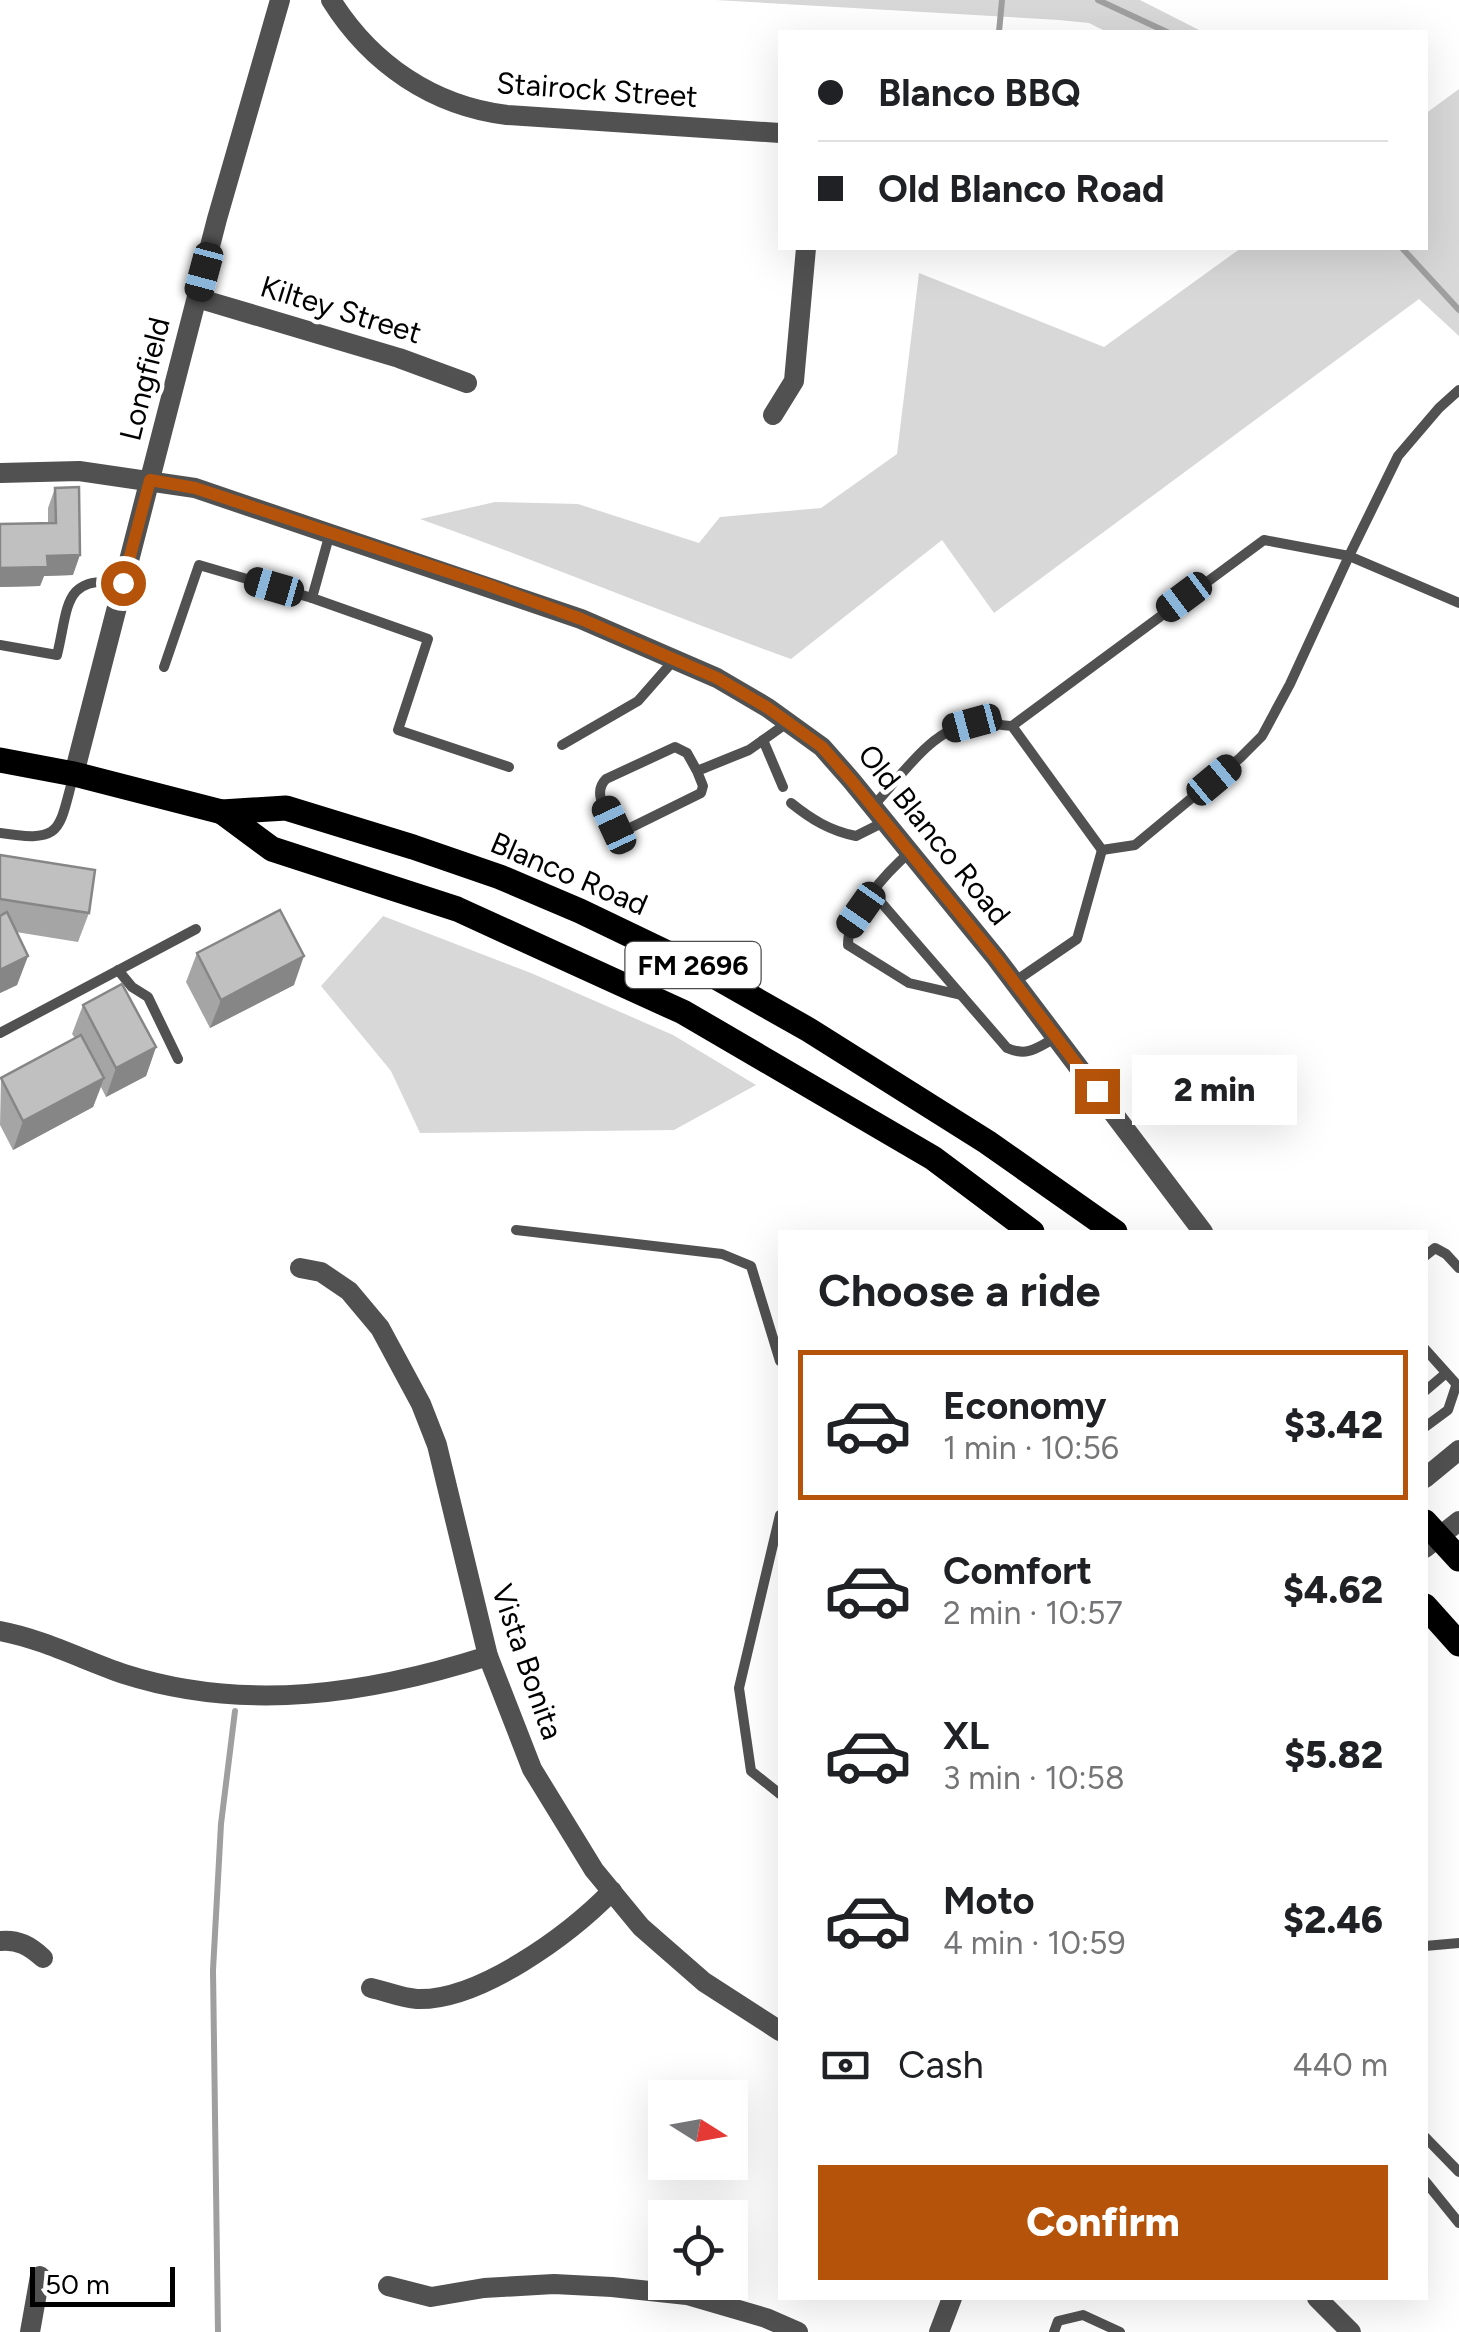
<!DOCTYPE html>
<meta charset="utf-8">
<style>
:root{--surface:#fff;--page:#f2f2f2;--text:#202124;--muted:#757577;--line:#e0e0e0;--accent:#b45309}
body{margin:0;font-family:Figtree,sans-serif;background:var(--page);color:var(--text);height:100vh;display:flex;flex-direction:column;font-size:38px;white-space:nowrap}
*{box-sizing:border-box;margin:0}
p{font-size:32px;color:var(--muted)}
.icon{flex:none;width:55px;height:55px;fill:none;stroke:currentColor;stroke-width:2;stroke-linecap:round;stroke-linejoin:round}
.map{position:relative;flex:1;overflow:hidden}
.sheet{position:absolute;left:778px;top:1230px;width:650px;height:1070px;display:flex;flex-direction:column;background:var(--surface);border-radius:0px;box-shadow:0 10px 40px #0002}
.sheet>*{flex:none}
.guide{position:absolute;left:778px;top:30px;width:650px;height:220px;border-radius:0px;box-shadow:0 10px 40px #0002;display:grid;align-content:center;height:220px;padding:0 40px;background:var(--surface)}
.needle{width:65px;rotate:101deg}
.buttons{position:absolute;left:648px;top:2080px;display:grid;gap:20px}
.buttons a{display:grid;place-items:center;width:100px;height:100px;border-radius:0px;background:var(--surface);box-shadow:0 10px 40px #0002;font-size:50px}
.scale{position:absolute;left:30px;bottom:25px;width:145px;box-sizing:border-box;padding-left:10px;border:5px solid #000;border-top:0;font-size:28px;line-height:35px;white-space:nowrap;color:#000;-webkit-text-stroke:8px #fff;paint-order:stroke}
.end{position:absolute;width:45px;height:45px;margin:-22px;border:12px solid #b45309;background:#fff;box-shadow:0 0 0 5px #fff}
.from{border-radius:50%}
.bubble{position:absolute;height:70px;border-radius:0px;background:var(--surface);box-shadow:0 10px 40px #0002;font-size:32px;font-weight:800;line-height:70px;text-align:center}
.car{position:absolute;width:30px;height:60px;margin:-30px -15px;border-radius:12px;box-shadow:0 0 8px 2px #0007;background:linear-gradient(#222 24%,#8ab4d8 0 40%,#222 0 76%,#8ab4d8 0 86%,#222 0)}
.guide b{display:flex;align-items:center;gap:35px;height:95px;font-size:38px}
.guide b+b{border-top:2px solid var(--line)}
.guide i{width:25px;height:25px;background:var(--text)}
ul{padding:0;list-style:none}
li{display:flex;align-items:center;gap:30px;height:150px;margin:0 20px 15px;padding:0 20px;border:5px solid transparent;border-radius:0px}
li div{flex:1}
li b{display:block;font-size:38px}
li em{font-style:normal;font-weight:800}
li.selected{border-color:var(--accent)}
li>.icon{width:90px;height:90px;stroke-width:1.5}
h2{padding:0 40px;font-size:45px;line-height:120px}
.pay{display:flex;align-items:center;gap:25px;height:110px;padding:0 40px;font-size:38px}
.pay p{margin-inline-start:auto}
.cta{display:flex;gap:20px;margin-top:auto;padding:20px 40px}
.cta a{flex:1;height:115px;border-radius:0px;background:var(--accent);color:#fff;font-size:40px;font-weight:800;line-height:115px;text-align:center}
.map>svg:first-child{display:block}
</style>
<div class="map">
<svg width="1459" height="2332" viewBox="0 0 1459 2332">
<rect width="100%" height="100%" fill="#fff"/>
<g fill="#d8d8d8">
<path d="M716 0H1140L1203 32H1107L1089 23 1059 20Z"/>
<path d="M1459 89V336L1419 299 994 613 942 540 791 659C666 614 544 563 420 519L495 502 578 504 699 543 720 517 821 508 897 454 919 273 1104 347 1241 248H1425V114Z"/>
<path d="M383 916 531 973 673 1035 756 1085 674 1130 420 1133 391 1071 321 986Z"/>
</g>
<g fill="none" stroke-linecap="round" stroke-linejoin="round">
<g stroke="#9f9f9f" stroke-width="6">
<path d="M1098 0 1167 32"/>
<path d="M999 32 1002 0"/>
<path d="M1402 248 1459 310"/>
<path d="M218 2332 213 1970 221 1824 235 1711"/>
</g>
<g stroke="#515151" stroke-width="10">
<path d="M1459 390 1439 408 1398 456 1349 556 1459 603"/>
<path d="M330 533 312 598 428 639 398 730 509 767"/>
<path d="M0 645 57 655C69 607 62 574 123 583"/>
<path d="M164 667 199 565 312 598"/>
<path d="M763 740 783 787"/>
<path d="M562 745 638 701 674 660"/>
<path d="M697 771 687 753 675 747 606 779C592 793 606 810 614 825L628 829 701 793 703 786 697 771 749 750 787 723"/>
<path d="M791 803C811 819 830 831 856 836L884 822"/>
<path d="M873 806C900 779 930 729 971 724 984 722 999 725 1012 726L1102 850 1135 845 1240 758 1262 736 1290 684 1349 556 1264 540 1012 726"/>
<path d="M0 833C64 843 58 831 74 774"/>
<path d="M910 852C888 871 847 915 848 945L909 983 961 995"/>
<path d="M873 893 1007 1048C1027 1057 1037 1048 1055 1038"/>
<path d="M118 970 132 987 148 997 178 1059"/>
<path d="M1014 982 1077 939 1102 850"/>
<path d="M0 1033 196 929"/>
<path d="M516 1230 722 1254 751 1266 780 1361"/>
<path d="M1425 1256 1435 1248 1446 1254 1459 1268"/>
<path d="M1425 1349 1458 1386"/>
<path d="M1425 1391 1445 1374"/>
<path d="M1425 1427 1448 1410 1456 1386"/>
<path d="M780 1515 739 1688 751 1771 780 1794"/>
<path d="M1425 1946 1459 1943"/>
<path d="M1425 2137 1459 2172"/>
<path d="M1425 2181 1459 2223"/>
<path d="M1054 2332 1058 2321 1083 2315 1120 2332"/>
</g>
<g stroke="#515151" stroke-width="20">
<path d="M331 0C371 64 433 106 507 115L780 133"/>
<path d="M197 298 399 358 467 383"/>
<path d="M773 415 794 381 806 248"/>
<path d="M0 473 79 471 195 488 581 619 717 678 768 708 822 747 851 780 996 958 1203 1232"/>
<path d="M74 774 217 219 280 0"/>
<path d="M300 1268 321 1272 349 1291 380 1328 421 1404 437 1445 488 1656 532 1769 594 1870 641 1927 704 1982 780 2031"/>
<path d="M0 1631C43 1639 83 1660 124 1674 246 1713 369 1694 488 1656"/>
<path d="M0 1941C18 1939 30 1946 43 1958"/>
<path d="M371 1988C385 1991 402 1998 417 1999 480 2001 570 1934 612 1891"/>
<path d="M388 2286 431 2297 484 2288 554 2284 612 2287 687 2295 766 2318 798 2332"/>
<path d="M1317 2298 1351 2332"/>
<path d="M30 2332 40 2276"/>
<path d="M939 2332 952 2298"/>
</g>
<g stroke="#515151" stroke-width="20">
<path d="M1425 1478 1459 1450"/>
<path d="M1425 1548 1459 1521"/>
</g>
<g stroke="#000" stroke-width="25">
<path d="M0 760 74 774 222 812 286 808 413 847 500 877 580 911 705 971 809 1030 987 1142 1115 1232"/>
<path d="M222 812 272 849 457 909 683 1012 933 1158 1032 1232"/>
<path d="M1425 1522 1459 1559"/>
<path d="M1425 1606 1459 1644"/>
</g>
</g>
<g fill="#a5a5a5">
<path d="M55 488 73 575 44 576 40 586 0 587V524L48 523V508Z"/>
<path d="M0 855 89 913 78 942 16 932 28 956 17 985 0 993Z"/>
<path d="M197 953 294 985 210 1028 186 982Z"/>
<path d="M83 1005 156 1047 146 1076 106 1097 101 1087 93 1107 13 1150 0 1125 1 1078 75 1038 72 1034Z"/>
</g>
<g fill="#868686">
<path d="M80 555 73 575 44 576 40 586 0 587V568L47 556Z"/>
<path d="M28 956 17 985 0 993V970Z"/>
<path d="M304 956 294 985 210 1028 221 1000Z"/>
<path d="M156 1047 146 1076 106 1097 116 1068Z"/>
<path d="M104 1078 93 1107 13 1150 23 1121Z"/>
</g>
<g fill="#c0c0c0" stroke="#868686" stroke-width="2.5">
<path d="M79 487 80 555 47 556 48 567 0 568V524L56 523 55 488Z"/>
<path d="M0 855 95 870 89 913 0 899Z"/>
<path d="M280 910 304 956 221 1000 197 953Z"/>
<path d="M7 912 28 956 0 970V916Z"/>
<path d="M122 984 156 1047 116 1068 83 1005Z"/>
<path d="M81 1035 104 1078 23 1121 1 1078Z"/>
</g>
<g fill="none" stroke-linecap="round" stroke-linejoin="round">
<path stroke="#b45309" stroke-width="12" d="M123 583 150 480 195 488 488 585 581 619 717 678 768 708 822 747 851 780 996 958 1097 1091"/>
</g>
<g text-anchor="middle" stroke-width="9" stroke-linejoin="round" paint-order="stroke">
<rect fill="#fff" stroke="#4c4c4c" stroke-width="2.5" x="625.5" y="942" width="135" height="46" rx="8"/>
<g font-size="28" font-weight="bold" fill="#000">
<text x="693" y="975">FM 2696</text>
</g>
<g font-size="30" fill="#000" stroke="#fff">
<text transform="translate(597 90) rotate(4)" y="10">Stairock Street</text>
<text transform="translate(341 310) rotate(17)" y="10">Kiltey Street</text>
<text transform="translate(145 379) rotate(-76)" y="10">Longfield</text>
<text transform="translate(934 835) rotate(51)" y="10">Old Blanco Road</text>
<text transform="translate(569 874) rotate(23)" y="10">Blanco Road</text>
<text transform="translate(527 1662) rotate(71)" y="10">Vista Bonita</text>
</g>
</g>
</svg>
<div class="buttons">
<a><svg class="needle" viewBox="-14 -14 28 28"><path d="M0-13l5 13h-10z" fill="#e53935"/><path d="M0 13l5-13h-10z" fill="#757577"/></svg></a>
<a><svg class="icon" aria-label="locate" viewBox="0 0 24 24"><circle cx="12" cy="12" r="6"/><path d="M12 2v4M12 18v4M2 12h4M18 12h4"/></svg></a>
</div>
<div class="scale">50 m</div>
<i class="end from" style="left:123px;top:583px"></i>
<i class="end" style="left:1097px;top:1091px"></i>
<div class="bubble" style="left:1132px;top:1055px;width:165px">2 min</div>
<i class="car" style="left:204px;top:272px;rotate:195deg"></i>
<i class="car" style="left:274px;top:587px;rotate:286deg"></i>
<i class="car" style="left:1184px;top:597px;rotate:233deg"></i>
<i class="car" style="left:972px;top:723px;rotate:255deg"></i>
<i class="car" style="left:1214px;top:780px;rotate:50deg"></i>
<i class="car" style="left:614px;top:825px;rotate:335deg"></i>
<i class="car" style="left:861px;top:910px;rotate:215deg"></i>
<div class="guide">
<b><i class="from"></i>Blanco BBQ</b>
<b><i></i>Old Blanco Road</b>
</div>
<section class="sheet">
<h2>Choose a ride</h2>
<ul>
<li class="selected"><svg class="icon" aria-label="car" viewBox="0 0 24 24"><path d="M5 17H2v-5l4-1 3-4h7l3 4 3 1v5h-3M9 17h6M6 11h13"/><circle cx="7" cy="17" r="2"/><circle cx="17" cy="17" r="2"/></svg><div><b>Economy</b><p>1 min · 10:56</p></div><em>$3.42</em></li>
<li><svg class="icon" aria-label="car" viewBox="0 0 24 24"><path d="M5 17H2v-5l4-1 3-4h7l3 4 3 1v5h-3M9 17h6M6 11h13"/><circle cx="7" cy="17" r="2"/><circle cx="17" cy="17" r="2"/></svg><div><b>Comfort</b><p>2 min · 10:57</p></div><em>$4.62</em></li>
<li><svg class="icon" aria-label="car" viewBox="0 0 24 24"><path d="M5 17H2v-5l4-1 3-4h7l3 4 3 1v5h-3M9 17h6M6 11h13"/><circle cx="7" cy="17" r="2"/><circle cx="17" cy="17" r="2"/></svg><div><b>XL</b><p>3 min · 10:58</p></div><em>$5.82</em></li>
<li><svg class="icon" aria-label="car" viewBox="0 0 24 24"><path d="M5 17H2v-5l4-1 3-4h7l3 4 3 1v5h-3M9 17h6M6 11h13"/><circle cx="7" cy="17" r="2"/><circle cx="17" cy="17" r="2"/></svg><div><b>Moto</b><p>4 min · 10:59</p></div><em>$2.46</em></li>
</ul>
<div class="pay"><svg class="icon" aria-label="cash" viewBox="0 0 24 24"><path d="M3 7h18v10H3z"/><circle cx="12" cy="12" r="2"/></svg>Cash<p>440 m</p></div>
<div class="cta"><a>Confirm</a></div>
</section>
</div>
